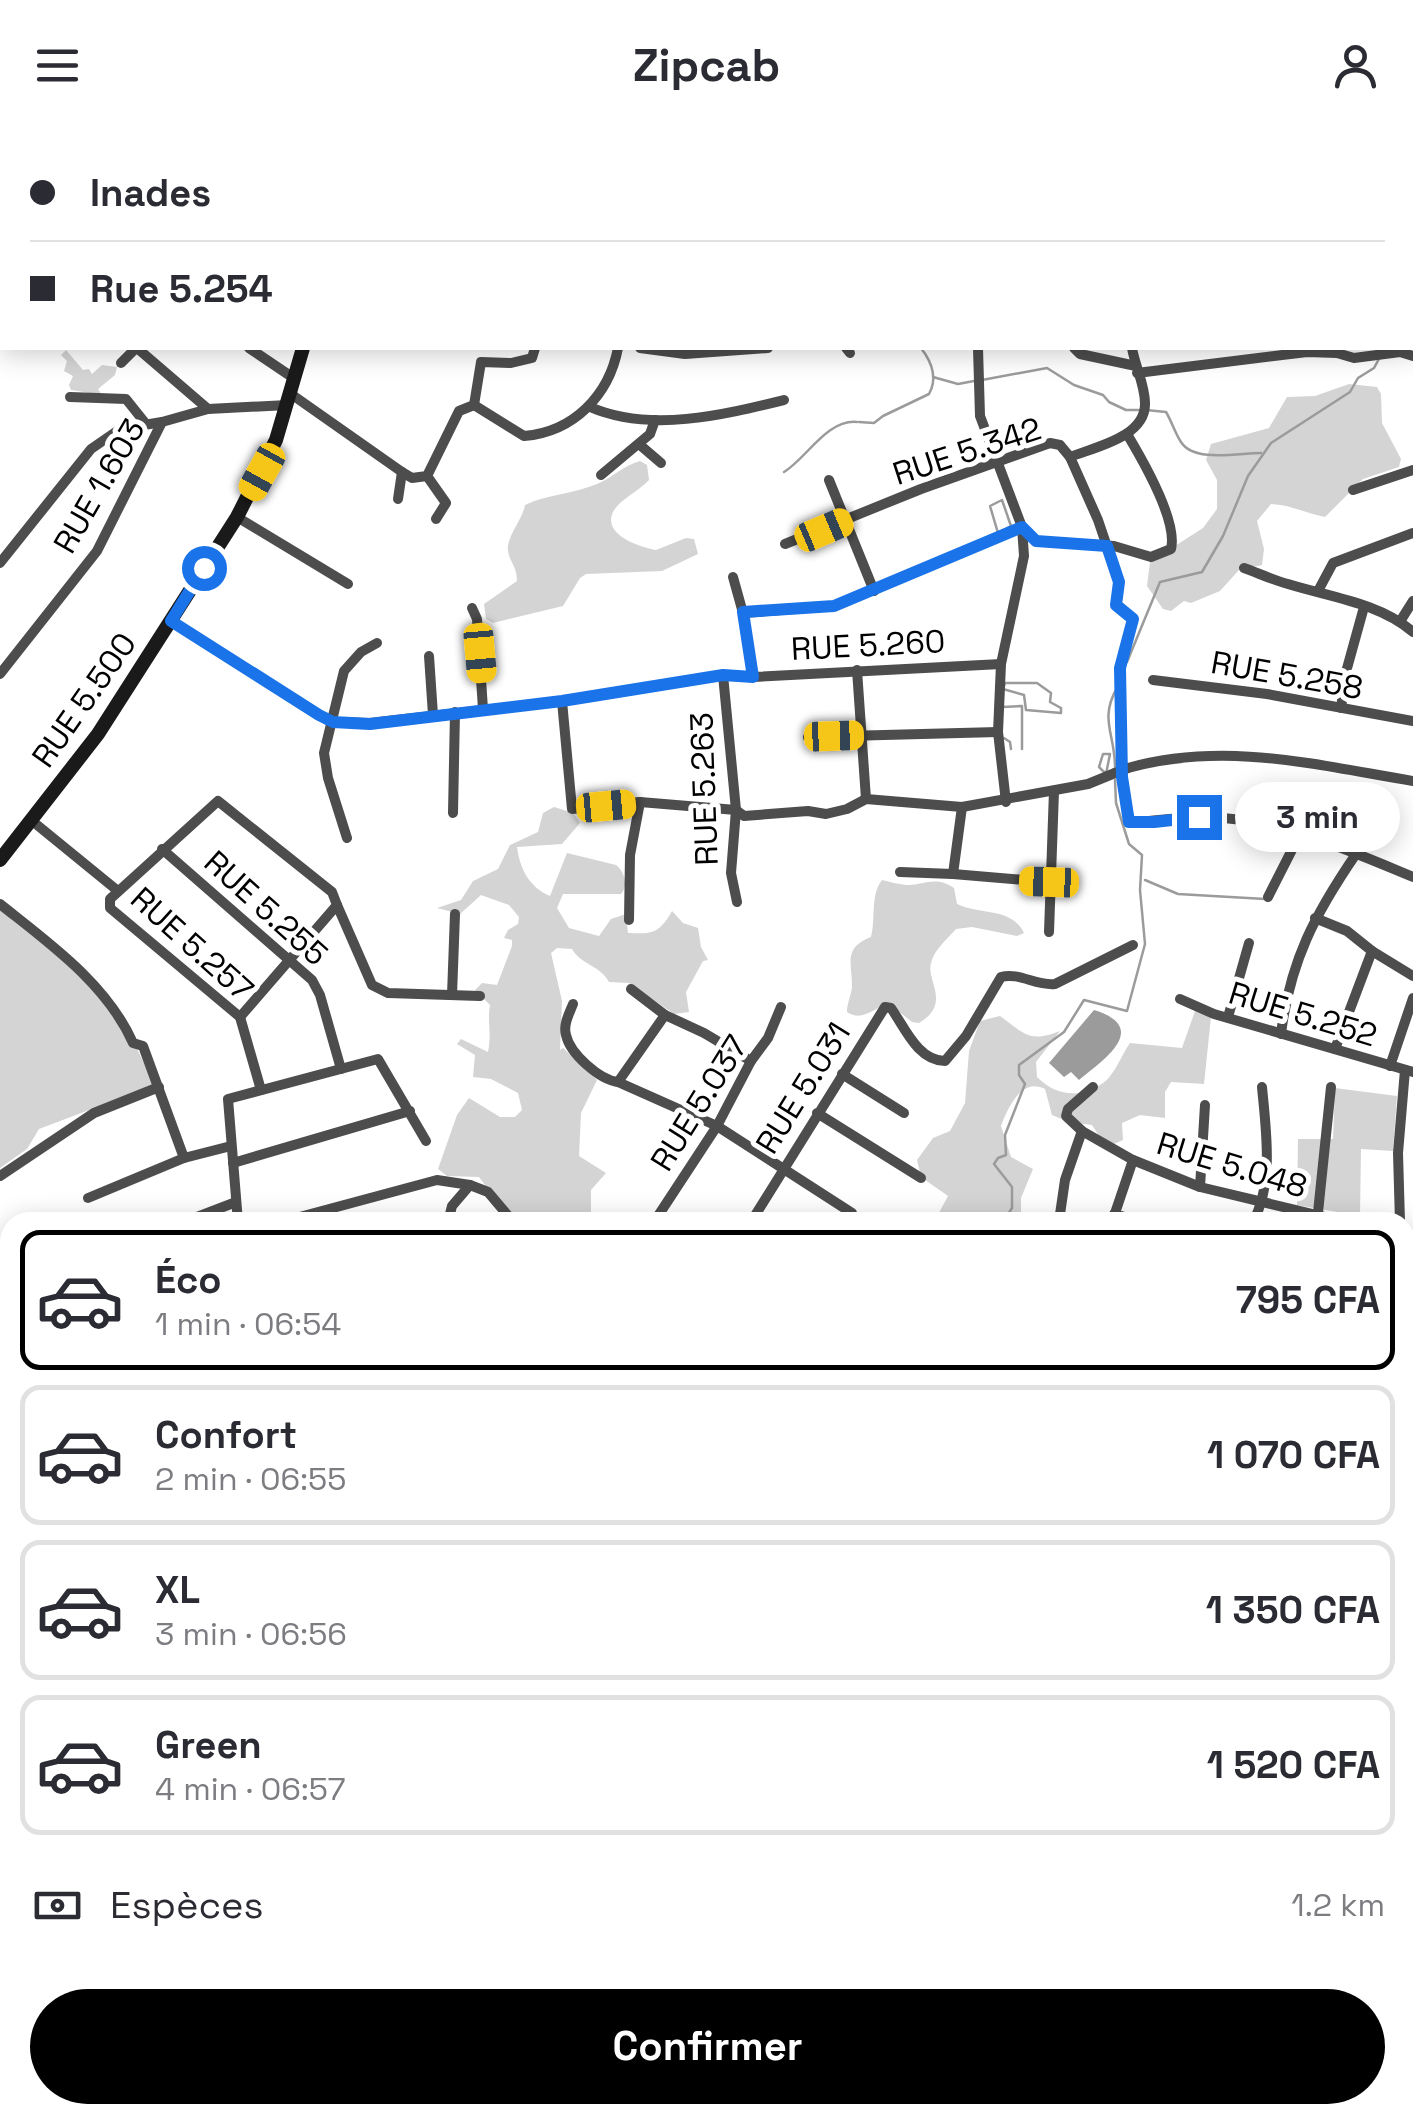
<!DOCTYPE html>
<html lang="fr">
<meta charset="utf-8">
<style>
:root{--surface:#fff;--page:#f2f2f3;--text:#2b2b33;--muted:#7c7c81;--line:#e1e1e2;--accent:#000}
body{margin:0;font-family:"Space Grotesk",sans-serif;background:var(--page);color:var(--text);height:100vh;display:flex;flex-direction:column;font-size:38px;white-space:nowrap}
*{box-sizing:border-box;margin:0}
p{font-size:32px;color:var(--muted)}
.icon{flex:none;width:55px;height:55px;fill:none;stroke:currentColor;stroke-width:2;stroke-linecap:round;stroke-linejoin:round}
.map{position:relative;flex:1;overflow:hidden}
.details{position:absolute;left:0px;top:1082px;width:1415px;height:912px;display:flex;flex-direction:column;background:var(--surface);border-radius:30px 30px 0 0;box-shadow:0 5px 25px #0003}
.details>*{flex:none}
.hud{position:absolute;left:0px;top:0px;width:1415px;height:220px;box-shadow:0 5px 25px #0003;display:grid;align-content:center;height:220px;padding:0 30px;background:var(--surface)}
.end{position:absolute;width:45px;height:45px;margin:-22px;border:12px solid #1a73e8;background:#fff;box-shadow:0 0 0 5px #fff}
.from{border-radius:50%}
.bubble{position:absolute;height:70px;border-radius:35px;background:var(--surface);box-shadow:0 5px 25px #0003;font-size:32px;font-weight:700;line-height:70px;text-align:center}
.car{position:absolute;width:30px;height:60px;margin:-30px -15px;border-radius:12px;box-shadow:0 0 8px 2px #0007;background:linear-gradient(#f5c518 24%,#345 0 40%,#f5c518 0 76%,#345 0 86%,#f5c518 0)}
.hud b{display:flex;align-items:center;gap:35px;height:95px;font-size:38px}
.hud b+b{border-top:2px solid var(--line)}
.hud i{width:25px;height:25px;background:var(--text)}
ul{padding:18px 0 0;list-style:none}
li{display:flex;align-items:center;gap:30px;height:140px;margin:0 20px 15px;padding:0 10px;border:5px solid var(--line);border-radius:20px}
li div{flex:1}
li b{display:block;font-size:38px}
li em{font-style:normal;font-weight:700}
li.current{border-color:var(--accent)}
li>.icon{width:90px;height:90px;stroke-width:1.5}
.pay{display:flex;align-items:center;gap:25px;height:110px;padding:0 30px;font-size:38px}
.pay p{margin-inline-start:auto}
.cta{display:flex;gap:20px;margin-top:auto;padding:20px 30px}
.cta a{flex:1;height:115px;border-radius:60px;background:var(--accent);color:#fff;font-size:40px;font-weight:700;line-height:115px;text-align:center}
header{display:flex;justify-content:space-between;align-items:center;height:130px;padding:0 30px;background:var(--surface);font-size:45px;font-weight:700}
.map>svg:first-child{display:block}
</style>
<header><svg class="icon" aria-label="menu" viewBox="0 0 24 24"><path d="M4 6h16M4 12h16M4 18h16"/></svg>Zipcab<svg class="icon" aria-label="person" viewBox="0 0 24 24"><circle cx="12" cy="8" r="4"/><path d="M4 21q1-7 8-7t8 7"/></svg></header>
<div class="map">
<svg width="1413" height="1993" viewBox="0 0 1413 1993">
<rect width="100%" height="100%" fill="#fff"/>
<g fill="#d4d4d4">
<path d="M66 220 83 240 89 239 92 244 102 235 117 237 115 245 98 259 102 265 71 260 69 255 73 246 64 241 67 231 61 225Z"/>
<path d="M1349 254 1377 257 1381 264 1382 293 1401 329 1399 337 1363 349 1325 387C1305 383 1291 375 1271 374L1257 391 1264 419 1262 435 1239 440 1220 461 1191 473 1184 471 1171 481 1163 479 1147 456 1150 432 1203 398 1217 379V350L1206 330 1211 314 1269 298 1287 267 1315 266Z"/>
<path d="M640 331 647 335 649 350C639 361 619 370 613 382 602 405 640 417 656 420L686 408 694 409 698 424 662 441 586 444 580 448 563 476 493 493 486 489 484 474 517 451C517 436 510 433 508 421 506 407 523 389 525 375 548 364 573 364 597 354 612 348 624 335 640 331Z"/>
<path d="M554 677 573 683 580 693 562 714 517 717C520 739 529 757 550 766L567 723 616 735C624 741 629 755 621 764H563L557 778 569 798 599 806 611 789 626 784 628 803C652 804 659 804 672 781L683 793 698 798 701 817 708 830 703 831 686 862 689 882 674 884 629 853 609 852C600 835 581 835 572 819L557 818 551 823 562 871 560 920 563 918 597 950 581 983 579 1026 606 1043 591 1060V1092H506L499 1085 494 1067 479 1047 447 1046 438 1039 457 985 469 968 500 987H515L522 980 518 963 491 949 473 947 475 925 457 914 461 909 488 922C492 902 487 893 490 875L475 860 482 853 497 855 512 816V810L504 808 508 800 518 794 519 787 509 775 481 765 460 784 437 778 461 770 473 751 498 739 510 715 538 702 543 683Z"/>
<path d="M882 750C890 752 898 754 906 755 924 756 934 745 954 758L957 774C979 785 1012 777 1024 803L1017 806 972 797 956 799C947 809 934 820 931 833 926 851 952 873 919 893L912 892 888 873C873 879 862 892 847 882 847 873 851 866 852 857 852 832 843 818 871 807 876 789 870 765 882 750Z"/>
<path d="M0 779 57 817 119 883 155 955 39 999 27 1019 0 1038Z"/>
<path d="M1195 881 1211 887 1204 954 1171 952 1165 962V988L1140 985 1122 993 1123 1010 1114 1014 1101 1009 1092 995 1069 992 1052 985 1045 959C1022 947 1008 977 1001 996L1011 1027 1033 1039 1021 1068V1092H934L948 1066 921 1047 917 1030 933 1008 950 1001 965 973 969 921 980 891 1000 886C1025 904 1029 913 1060 901L1036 932 1037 947C1056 966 1080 969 1103 953 1114 946 1122 924 1130 913L1182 918Z"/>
<path d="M1335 958 1397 966 1393 1021 1361 1019 1360 1086 1297 1075 1298 1009H1333Z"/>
</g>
<path fill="#9b9b9b" d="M1094 880C1152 898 1102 931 1079 950L1071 942 1064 947 1049 933Z"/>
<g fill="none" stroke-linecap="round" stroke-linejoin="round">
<g stroke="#9b9b9b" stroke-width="2.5">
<path d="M744 0 747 2"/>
<path d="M1412 217H1413"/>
<path d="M933 247 958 254 974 251"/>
<path d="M982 250 1047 238 1074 255 1103 265 1109 272 1126 280H1140"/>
<path d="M1146 280 1166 282C1172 292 1175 303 1181 312 1194 333 1239 323 1261 323"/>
<path d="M859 292 874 293 883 286 929 264C938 248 931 231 921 218"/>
<path d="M784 342C806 329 827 289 857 292"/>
<path d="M1002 370 1011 396 998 403 990 376Z"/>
<path d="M1127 532 1160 452 1202 442 1223 406 1248 346 1271 313 1350 262 1358 248 1374 238 1380 227"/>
<path d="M1005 553H1037L1051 563 1050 572 1061 578V583L1026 580 1024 565 1003 559Z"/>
<path d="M1003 577 1022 576V619"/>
<path d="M1004 608 1010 612 1011 619"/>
<path d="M1103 624H1110L1106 644 1099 637Z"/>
<path d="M1115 637C1115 604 1099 589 1117 558"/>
<path d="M1145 750 1178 764 1265 769"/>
<path d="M1003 1092 1012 1078V1057L994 1034 998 1028 1006 1025 1005 1005 1025 954 1019 945V935L1064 902 1084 870 1127 881 1145 814 1140 760 1142 725 1129 714 1116 673 1115 650"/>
<path d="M0 1766 10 1765"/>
<path d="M1038 1985V1993"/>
</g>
<g stroke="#dbdbdb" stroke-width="18">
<g id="primary">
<path d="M0 1364 10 1369"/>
<path d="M546 1993 548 1985"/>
</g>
</g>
<g stroke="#4d4d4d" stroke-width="10">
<path d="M234 0V2"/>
<path d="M476 0 480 2"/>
<path d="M949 0V2"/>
<path d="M1006 0 1007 2"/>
<path d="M1070 0 1071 2"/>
<path d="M1138 0 1139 2"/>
<path d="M1196 0 1197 2"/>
<path d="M1268 0V2"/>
<path d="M507 2V0"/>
<path d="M913 2V0"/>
<path d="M1043 2 1047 0"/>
<path d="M0 47H2"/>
<path d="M1412 142H1413"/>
<path d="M137 218 208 279"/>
<path d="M249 218 295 249"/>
<path d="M640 218 685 224 768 218"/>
<path d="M846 218 850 223"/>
<path d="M978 218 980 286 1022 397 1024 426 1001 534 998 602 1006 672"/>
<path d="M1074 218 1080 224 1136 236"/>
<path d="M121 233 136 218"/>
<path d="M1137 243 1307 222 1337 223 1354 228 1400 222 1413 226"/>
<path d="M291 264 402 342 412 348 427 346 459 281 474 275 481 232 511 233 532 228 535 218"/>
<path d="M70 267 126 269 146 294"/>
<path d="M474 275 524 306C574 302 609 265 618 218"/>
<path d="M590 277C650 303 723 285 784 270"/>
<path d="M640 315 661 333"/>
<path d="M1070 327 1098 390 1119 452 1116 475 1133 489 1120 538 1122 647 1129 692C1153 692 1175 687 1198 687 1273 686 1346 719 1413 747"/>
<path d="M601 345 650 304 655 290"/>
<path d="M427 346 446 373 436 389"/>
<path d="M829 350 874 461"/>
<path d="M1353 360 1413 340"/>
<path d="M398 369 402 342"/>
<path d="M237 387 348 454"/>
<path d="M785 414 921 359 1050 313 1060 315 1070 327C1095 317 1146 307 1145 273 1145 255 1135 236 1132 218"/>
<path d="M0 433 91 319 120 299 162 292"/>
<path d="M1244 438C1258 443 1273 450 1288 454 1330 467 1380 473 1413 502"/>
<path d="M733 447 743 483"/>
<path d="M1318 461 1333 433 1413 403"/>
<path d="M472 478 477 489 483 579"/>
<path d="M1401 490 1413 471"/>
<path d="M171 491 319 585 333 592 370 593 562 571 723 545 753 547 1001 534"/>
<path d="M429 526 433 585"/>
<path d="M857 540 866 669"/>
<path d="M0 544 97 421 162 292 208 279 288 275"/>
<path d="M723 545 736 680 731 743 737 772"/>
<path d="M753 547 743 483 834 476 1022 397 1036 411 1114 416 1151 427 1171 419C1178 391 1142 329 1127 304"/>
<path d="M1153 550 1267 564 1413 591"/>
<path d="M562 571 572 679 640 672 736 680 744 686 808 681 826 684 847 679 866 669 962 677 1088 654 1115 643"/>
<path d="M1341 578 1346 542 1364 477"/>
<path d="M808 607 998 602"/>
<path d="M1128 638C1225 611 1316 635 1413 651"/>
<path d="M962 677 953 744 1049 752"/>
<path d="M453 683 455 582"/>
<path d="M31 690 118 761"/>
<path d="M347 708 328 648 324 623 344 541 361 522 377 513"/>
<path d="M162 719 312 850 320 865 341 939"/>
<path d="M900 742 953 744"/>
<path d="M1268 767 1300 704"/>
<path d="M0 774C49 813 107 854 133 913L143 916 184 1028"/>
<path d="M1315 788 1347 801 1372 821 1335 919"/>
<path d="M629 790 630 725 640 672"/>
<path d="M1049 802 1054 661"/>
<path d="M1372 821 1413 846"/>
<path d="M631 859 665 885 704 903 751 931"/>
<path d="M452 865 455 784"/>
<path d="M1180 869 1214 884 1413 942"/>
<path d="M573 874C569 884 563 895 566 905 570 924 600 950 618 952"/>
<path d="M665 885 618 952 717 996 852 1083 846 1092"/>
<path d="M240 887 337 775 372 855 388 863 480 866"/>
<path d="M1228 887 1249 813"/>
<path d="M1281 904C1290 831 1315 784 1356 724"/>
<path d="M1390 936 1413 868"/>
<path d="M842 944 904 983"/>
<path d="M261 960 240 887 110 778V769L218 671 332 762 337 775"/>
<path d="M817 983 921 1048"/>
<path d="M1082 1001 1066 986 1068 979 1093 957"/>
<path d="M233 1033 410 981"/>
<path d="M0 1046 94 983 159 957"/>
<path d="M1200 1057 1205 975"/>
<path d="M88 1068 184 1028 231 1016"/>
<path d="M1114 1084 1143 1092"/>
<path d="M1059 1091 1065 1050 1082 1001 1133 1030 1200 1057 1346 1092"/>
<path d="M184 1092 236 1072"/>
<path d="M238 1092 228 969 378 929 426 1011"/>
<path d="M281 1092 437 1050 470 1055 488 1062 510 1088 520 1092"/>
<path d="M448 1092 452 1076 470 1055"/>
<path d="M654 1092 717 996 751 931 768 908 781 877"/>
<path d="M751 1092 885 877 891 878C905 898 918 931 945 931L966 906 1001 847C1019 842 1036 856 1055 854L1133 815"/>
<path d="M1112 1092 1133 1030"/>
<path d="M1253 1092C1274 1053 1266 1000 1262 957"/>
<path d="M1317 1092 1331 957"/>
<path d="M1400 1092 1398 1023 1405 940"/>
<path d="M1405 1166 1413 1171"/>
<path d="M1405 1257 1413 1261"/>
<path d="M0 1259 10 1243"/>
<path d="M1413 1325 1409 1331 1413 1345"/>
<path d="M1405 1421 1413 1423"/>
<path d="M0 1473 10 1472"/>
<path d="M1405 1493 1413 1490"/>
<path d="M0 1549H10"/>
<path d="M0 1627H10"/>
<path d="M0 1704 10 1719"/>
<path d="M0 1760 10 1759"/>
<path d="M1405 1796H1413"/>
<path d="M0 1932 10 1945"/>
<path d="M41 1985 48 1993"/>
<path d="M187 1985 190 1993"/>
<path d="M655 1985 673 1993"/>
<path d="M1198 1985 1199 1993"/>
<path d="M221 1993 223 1985"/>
<path d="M292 1993 294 1985"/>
<path d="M357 1993 359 1985"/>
<path d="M425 1993 427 1985"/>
<path d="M980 1993H983"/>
<path d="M1227 1993 1250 1985"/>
</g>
<g stroke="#1a1a1a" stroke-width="14">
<path d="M343 2V0"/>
<path d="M0 730 98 604 237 387 276 310 303 218"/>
<path d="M1405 1615 1413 1612"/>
<path d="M1381 1985 1385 1993"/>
</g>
<use href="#primary" stroke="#000" stroke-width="15"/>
<path stroke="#4d4d4d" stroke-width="10" d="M1115 643 1128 638"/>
</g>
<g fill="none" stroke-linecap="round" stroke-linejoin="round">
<path stroke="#1a73e8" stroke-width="12" d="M204 438 171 491 319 585 333 592 370 594 562 571 723 545 753 547 743 482 834 476 1022 397 1036 411 1107 416 1119 452 1116 475 1133 489 1120 538 1122 647 1129 692H1154L1199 687"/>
</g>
<g text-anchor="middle" stroke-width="10" stroke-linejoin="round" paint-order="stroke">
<g font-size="32" fill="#000" stroke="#fff">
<text transform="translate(967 321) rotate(-18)" y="11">RUE 5.342</text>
<text transform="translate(99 356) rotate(-60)" y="11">RUE 1.603</text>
<text transform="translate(868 515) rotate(-3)" y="11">RUE 5.260</text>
<text transform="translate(1287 545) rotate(10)" y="11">RUE 5.258</text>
<text transform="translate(84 570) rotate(-55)" y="11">RUE 5.500</text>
<text transform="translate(704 659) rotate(-92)" y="11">RUE 5.263</text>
<text transform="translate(266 778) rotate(42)" y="11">RUE 5.255</text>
<text transform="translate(192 814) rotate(42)" y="11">RUE 5.257</text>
<text transform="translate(1303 884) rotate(17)" y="11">RUE 5.252</text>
<text transform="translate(803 958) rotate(-58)" y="11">RUE 5.031</text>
<text transform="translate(699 973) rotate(-58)" y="11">RUE 5.037</text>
<text transform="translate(1232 1035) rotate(17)" y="11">RUE 5.048</text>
</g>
</g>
</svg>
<i class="end from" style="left:204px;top:438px"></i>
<i class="end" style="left:1199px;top:687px"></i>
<div class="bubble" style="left:1235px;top:652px;width:165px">3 min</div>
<i class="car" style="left:262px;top:342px;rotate:209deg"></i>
<i class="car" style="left:824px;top:400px;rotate:67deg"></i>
<i class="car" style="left:480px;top:523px;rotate:175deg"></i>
<i class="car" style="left:834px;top:606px;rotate:88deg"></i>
<i class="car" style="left:606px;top:676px;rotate:85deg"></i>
<i class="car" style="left:1049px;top:752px;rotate:272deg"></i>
<div class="hud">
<b><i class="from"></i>Inades</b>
<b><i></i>Rue 5.254</b>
</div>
<section class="details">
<ul>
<li class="current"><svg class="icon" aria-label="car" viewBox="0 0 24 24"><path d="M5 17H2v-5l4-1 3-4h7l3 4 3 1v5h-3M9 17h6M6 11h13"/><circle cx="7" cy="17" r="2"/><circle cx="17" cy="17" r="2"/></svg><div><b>Éco</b><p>1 min · 06:54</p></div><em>795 CFA</em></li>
<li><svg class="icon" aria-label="car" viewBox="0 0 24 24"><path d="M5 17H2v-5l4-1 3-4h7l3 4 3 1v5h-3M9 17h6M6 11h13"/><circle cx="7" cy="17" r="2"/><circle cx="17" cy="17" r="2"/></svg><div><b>Confort</b><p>2 min · 06:55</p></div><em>1 070 CFA</em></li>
<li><svg class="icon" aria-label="car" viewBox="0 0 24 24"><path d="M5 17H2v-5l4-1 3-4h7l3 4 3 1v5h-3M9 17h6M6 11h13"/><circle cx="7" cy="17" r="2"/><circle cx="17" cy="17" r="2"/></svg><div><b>XL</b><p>3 min · 06:56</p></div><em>1 350 CFA</em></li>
<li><svg class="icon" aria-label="car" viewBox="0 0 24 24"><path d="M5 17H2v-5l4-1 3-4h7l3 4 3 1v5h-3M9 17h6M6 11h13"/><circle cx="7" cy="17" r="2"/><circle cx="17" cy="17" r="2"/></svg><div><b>Green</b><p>4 min · 06:57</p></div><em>1 520 CFA</em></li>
</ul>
<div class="pay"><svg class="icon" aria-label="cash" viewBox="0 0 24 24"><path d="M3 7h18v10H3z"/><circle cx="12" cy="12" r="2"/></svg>Espèces<p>1.2 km</p></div>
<div class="cta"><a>Confirmer</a></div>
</section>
</div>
